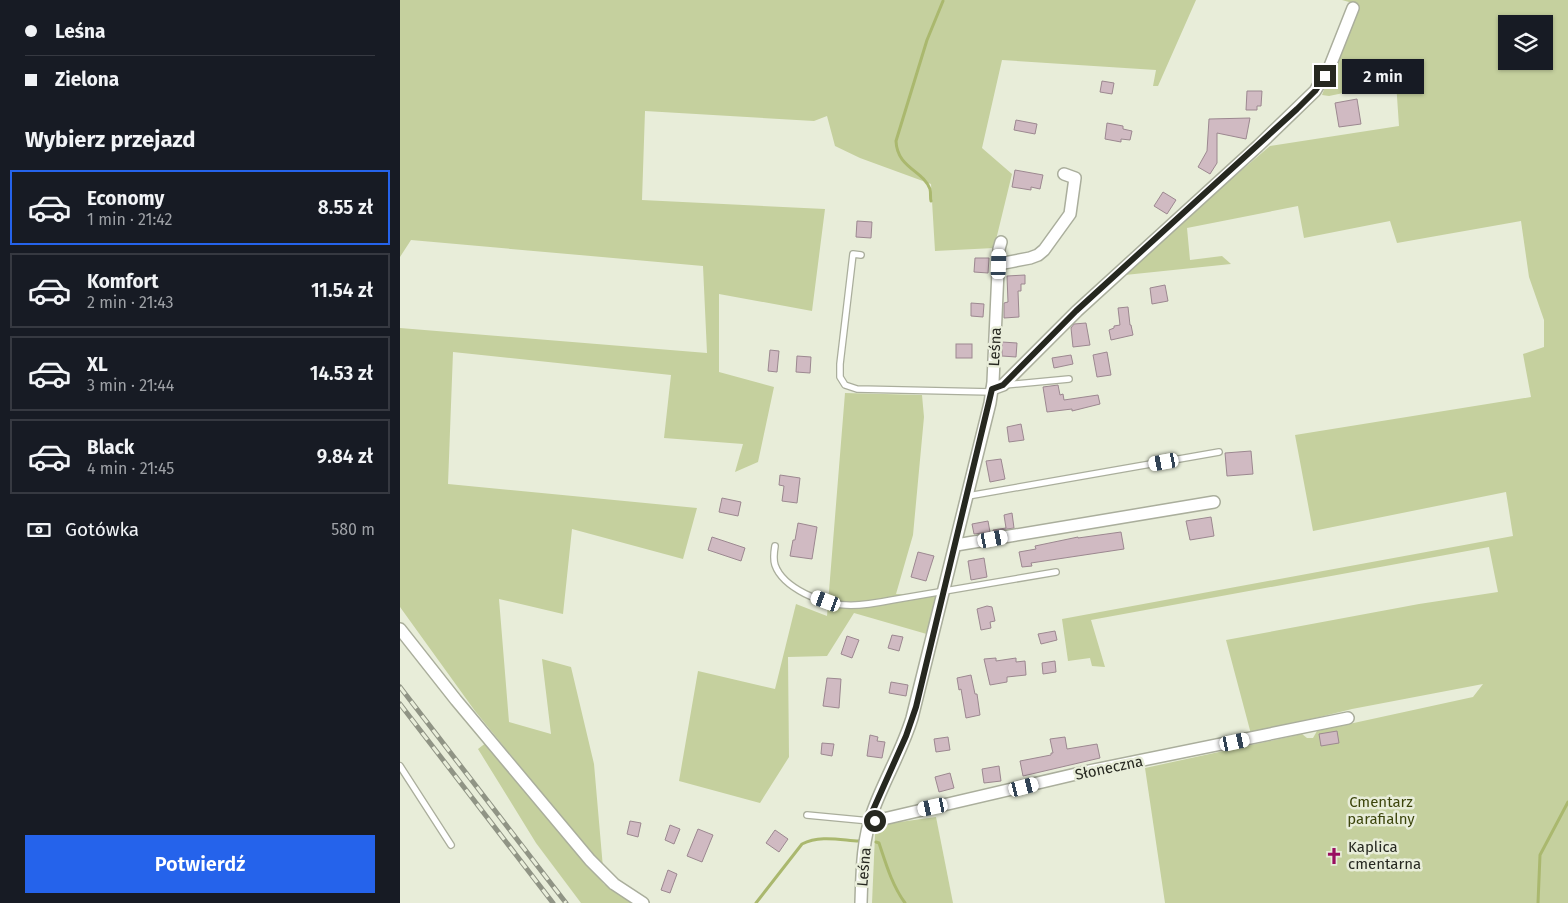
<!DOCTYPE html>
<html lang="pl">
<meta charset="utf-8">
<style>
:root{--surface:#171b24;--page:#20242c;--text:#f1f3f6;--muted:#9ea1a6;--line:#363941;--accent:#2563eb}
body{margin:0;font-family:"Fira Sans",sans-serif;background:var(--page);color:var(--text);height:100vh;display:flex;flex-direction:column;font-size:19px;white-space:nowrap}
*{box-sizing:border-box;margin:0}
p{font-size:16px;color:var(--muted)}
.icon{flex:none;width:28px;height:28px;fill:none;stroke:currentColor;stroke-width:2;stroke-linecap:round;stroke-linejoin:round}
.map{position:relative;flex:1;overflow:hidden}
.side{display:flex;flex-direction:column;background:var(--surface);width:400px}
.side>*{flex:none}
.guide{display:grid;align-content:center;height:110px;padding:0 25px;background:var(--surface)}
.tools{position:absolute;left:1098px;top:15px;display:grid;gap:10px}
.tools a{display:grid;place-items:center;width:55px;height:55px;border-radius:0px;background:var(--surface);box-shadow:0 1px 4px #0004;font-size:25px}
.end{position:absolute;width:22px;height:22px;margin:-11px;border:6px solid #262820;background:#fff;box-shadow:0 0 0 2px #fff}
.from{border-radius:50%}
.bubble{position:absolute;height:35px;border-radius:0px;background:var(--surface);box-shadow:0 1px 4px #0004;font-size:16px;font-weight:600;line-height:35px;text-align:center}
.car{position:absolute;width:15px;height:30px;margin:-15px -8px;border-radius:6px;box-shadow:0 0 4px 1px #0007;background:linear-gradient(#fff 24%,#345 0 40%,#fff 0 76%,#345 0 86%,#fff 0)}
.guide b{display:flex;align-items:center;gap:18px;height:48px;font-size:19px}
.guide b+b{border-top:1px solid var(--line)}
.guide i{width:12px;height:12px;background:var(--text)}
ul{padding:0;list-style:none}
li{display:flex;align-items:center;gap:15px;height:75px;margin:0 10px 8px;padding:0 15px;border:2px solid var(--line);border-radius:0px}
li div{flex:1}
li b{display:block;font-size:19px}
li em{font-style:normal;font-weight:600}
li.active{border-color:var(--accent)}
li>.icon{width:45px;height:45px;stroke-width:1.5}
h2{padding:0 25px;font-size:22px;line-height:60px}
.pay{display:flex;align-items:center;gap:12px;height:55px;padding:0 25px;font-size:19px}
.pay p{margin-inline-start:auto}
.cta{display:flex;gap:10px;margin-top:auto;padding:10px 25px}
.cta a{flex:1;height:58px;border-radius:0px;background:var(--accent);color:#fff;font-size:20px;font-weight:600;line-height:58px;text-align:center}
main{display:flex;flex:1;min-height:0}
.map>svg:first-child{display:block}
</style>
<main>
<section class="side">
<div class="guide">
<b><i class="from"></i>Leśna</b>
<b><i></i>Zielona</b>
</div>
<h2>Wybierz przejazd</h2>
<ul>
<li class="active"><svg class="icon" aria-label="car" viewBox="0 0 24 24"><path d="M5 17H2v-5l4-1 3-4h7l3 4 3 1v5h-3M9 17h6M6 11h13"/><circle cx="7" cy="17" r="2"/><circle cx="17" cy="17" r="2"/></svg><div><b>Economy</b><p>1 min · 21:42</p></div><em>8.55 zł</em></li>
<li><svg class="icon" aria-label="car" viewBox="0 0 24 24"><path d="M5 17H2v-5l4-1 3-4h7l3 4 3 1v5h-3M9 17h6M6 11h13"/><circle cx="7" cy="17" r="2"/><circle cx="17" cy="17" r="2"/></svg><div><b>Komfort</b><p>2 min · 21:43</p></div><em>11.54 zł</em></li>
<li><svg class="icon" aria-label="car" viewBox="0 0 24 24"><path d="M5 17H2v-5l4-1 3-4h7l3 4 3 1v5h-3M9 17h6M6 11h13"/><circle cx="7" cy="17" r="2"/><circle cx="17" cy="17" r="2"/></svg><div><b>XL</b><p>3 min · 21:44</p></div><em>14.53 zł</em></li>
<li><svg class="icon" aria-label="car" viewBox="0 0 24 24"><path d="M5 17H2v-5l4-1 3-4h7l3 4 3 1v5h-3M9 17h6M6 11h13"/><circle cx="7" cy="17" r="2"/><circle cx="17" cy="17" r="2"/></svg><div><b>Black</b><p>4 min · 21:45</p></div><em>9.84 zł</em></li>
</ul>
<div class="pay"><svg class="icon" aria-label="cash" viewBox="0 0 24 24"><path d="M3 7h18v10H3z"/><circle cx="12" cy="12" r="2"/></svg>Gotówka<p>580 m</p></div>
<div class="cta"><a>Potwierdź</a></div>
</section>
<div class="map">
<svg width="1168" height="903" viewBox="0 0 1168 903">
<rect width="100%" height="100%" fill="#e8edd9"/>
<g fill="#c5d09e" fill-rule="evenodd">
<path d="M0 0H796L758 86H753L756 70 602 60 582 148 612 174 594 248 535 251 531 184 460 158 435 146 427 116 414 121 245 111 242 200 425 209 412 311 319 294V372L374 387 358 462 335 472 343 444 264 438 271 375 53 352 48 484 297 508 283 559 172 529 163 614 99 599 109 722 151 734 142 659 171 667 194 764 203 868 75 711 0 607V328L307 353 303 266 11 240 0 257Z"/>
<path d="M942 0H1168V903H765L745 768 902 734 907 738H913L917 731 1073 697 1083 684 952 709 851 734 826 640 1019 604 1098 592 1089 547 691 620 705 667 692 666 690 658 668 661 662 619 1113 536 1106 492 913 531 895 435 1131 397 1123 354 1144 347V320L1129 277 1121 221 997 243 990 221 904 238 898 206 787 228 790 260 822 256 831 264 725 275 768 233 870 146 999 126 996 82 929 96 922 95 956 4ZM1106 24H1144V61H1106Z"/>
<path d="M445 393 522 395 524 417 513 535 496 594 547 597 537 637 454 613 427 656 388 657 389 757 360 803 279 781 298 671 375 689 396 604 427 616Z"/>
<path d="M87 742 204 884 235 903H181L136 843 78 749Z"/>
<path d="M536 817 553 903H472L475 835 478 825Z"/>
</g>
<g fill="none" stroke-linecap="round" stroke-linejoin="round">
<g stroke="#aab86e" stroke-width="3">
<path d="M531 201C530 198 531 193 530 189 523 170 497 168 496 141L527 40 543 1"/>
<path d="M476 842 479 843C486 864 492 885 505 903"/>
<path d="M356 903 402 844C420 835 440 840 459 841"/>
<path d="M1138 903 1140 855 1168 802"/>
</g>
</g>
<g fill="#d0bac2" stroke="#9c8890">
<path d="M702 81 714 83 712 94 700 92Z"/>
<path d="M847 91H862L861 106H857V110H846Z"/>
<path d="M957 99 961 124 939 127 935 103Z"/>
<path d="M850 118 846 139 817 133V163L810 174 798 167 807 151 809 119Z"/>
<path d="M616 120 637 124 635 134 614 130Z"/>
<path d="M707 123 723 126V129L732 131 730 140 721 139V142L705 139Z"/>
<path d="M615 170 643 175 640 189 631 187V190L612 187Z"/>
<path d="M763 192 776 200 767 214 754 206Z"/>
<path d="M457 221 472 222 471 238 456 237Z"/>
<path d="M575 258H589L588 273 574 272Z"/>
<path d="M625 275V284H621V291H618L619 317 604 318V303L608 302 607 276Z"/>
<path d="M765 285 768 301 752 304 750 288Z"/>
<path d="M571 303 584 304 583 317 571 316Z"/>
<path d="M728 307 730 325H731L733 335 711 340 709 330 714 328V326L720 325 718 308Z"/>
<path d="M686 323 690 345 673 347 671 328 674 324Z"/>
<path d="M602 342 617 343 616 357 602 356Z"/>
<rect x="556" y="344" width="16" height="14"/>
<path d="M370 350 379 351 377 372 368 371Z"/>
<path d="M707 352 711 375 697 377 693 355Z"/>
<path d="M671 355 673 364 654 368 652 358Z"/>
<path d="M397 356 411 357 410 373 396 372Z"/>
<path d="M658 385 660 395 663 394 664 400 698 395 700 404 672 411V409L647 412 643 387Z"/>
<path d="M621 424 624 440 609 442 607 427Z"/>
<path d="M851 451 853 474 827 476 825 453Z"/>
<path d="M601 459 605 479 590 482 586 461Z"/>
<path d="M380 475 400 478 397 503 382 501 384 486 379 485Z"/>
<path d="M322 498 341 502 338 516 319 512Z"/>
<path d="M612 513 614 528 593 531V530L606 528 604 515Z"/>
<path d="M811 517 814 536 790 540 786 521Z"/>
<path d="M588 521 590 532 574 534 572 524Z"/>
<path d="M398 523 417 527 412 559 390 556 393 540H395Z"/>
<path d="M721 532 724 549 631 563 632 566 622 567 619 552 636 549 635 546 678 537V538Z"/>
<path d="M312 537 345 548 341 561 308 550Z"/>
<path d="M518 552 534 556 526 581 511 577Z"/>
<path d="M584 558 587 577 571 580 568 561Z"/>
<path d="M587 606 592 607 595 621 590 622 591 628 581 630 577 609Z"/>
<path d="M655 631 657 640 641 644 638 634Z"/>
<path d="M492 635 503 637 499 651 488 648Z"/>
<path d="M447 636 459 640 452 658 441 654Z"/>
<path d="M596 658V661L616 658V662L625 661 626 675 607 677V682L590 685 584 659Z"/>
<path d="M655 661 656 672 643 674 642 663Z"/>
<path d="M571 675 575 694H577L580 715 566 718 561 689 559 690 557 678Z"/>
<path d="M427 678 441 679 439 708 423 706Z"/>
<path d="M491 682 508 685 506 696 489 693Z"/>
<path d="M937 731 939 743 921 746 919 734Z"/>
<path d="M470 735 478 737 477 741 485 742 482 758 467 756Z"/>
<path d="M548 737 550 750 536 752 534 739Z"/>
<path d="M665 737 667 749 697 744 700 758 623 776 620 761 651 755V753H653L650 739Z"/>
<path d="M422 743 434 744 432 756 421 754Z"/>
<path d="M599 766 601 781 584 783 582 769Z"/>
<path d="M550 773 554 788 539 792 535 777Z"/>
<path d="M230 821 241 823 238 837 227 834Z"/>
<path d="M270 825 280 829 274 844 265 840Z"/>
<path d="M298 829 313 835 302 862 287 856Z"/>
<path d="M375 830 388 839 379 852 366 843Z"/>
<path d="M268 870 277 874 270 893 261 890Z"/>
</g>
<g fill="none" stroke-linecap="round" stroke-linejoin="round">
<g stroke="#aaae9c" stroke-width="8">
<g id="lane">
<path d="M461 255 453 254 440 364V377L445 385 457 389 592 392"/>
<path d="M605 385 669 379"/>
<path d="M568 496 819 452"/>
<path d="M375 546C374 552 373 559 375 565 383 588 423 605 446 605 461 606 477 603 492 600L656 572"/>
<path d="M0 766 51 845"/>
<path d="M407 815 470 821"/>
</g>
</g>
<g stroke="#aaae9c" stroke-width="14">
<g id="street">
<path d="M599 264 630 258 638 255 644 250 670 214 675 178 664 174"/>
<path d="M592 389 603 385 677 311 858 146 915 91 930 66 953 8"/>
<path d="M556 545 814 502"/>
<path d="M0 629 56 700 190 860 214 884 243 903"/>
<path d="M470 821 479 820 689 771 948 718"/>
<path d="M461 903C462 873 462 840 473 811 484 780 502 751 512 718L590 403 593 382 599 249 601 242"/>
</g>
</g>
<use href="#lane" stroke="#fff" stroke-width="5.5"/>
<use href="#street" stroke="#fff" stroke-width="11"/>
<g stroke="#909485" stroke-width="5">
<g id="rail">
<path d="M0 687 166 903"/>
<path d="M0 704 153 903"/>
</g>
</g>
<use href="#rail" stroke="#e8edd9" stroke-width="3" stroke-dasharray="9" stroke-linecap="butt"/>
</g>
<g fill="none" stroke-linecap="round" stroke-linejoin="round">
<path stroke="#262820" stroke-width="6" d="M475 821 470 820 473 810 506 736 516 707 592 389 603 385 676 311 897 109 915 91 925 76"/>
</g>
<defs>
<g id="church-bare" transform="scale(1.35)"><path d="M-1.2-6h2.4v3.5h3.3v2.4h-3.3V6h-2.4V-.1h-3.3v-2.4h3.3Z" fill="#990e60" stroke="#e8edd9" stroke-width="2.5" paint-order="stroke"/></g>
</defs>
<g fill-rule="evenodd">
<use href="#church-bare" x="934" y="856"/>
</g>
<g text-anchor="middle" stroke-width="5" stroke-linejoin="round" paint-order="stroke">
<g font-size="15" fill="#262820" stroke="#e8edd9">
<text transform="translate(595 347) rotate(-87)" y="5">Leśna</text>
<text transform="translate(709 768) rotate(-12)" y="5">Słoneczna</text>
<text transform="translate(464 867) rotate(-85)" y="5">Leśna</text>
</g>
<g font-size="15" fill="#3d460d" stroke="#e8edd9">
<text x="981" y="807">Cmentarz<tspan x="981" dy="17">parafialny</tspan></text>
</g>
<g font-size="15" fill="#262820" stroke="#e8edd9" text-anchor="start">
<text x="948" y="852">Kaplica<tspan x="948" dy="17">cmentarna</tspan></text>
</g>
</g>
</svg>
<div class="tools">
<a><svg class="icon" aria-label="layers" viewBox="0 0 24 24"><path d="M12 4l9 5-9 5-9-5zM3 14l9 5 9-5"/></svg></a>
</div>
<i class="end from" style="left:475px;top:821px"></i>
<i class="end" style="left:925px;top:76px"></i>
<div class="bubble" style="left:942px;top:59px;width:82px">2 min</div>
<i class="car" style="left:599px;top:264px;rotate:2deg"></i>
<i class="car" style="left:764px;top:462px;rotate:260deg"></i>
<i class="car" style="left:593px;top:539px;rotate:80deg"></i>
<i class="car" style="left:426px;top:601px;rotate:290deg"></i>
<i class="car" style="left:835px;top:742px;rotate:78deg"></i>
<i class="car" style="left:624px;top:787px;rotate:76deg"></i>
<i class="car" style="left:533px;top:807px;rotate:258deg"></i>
</div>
</main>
